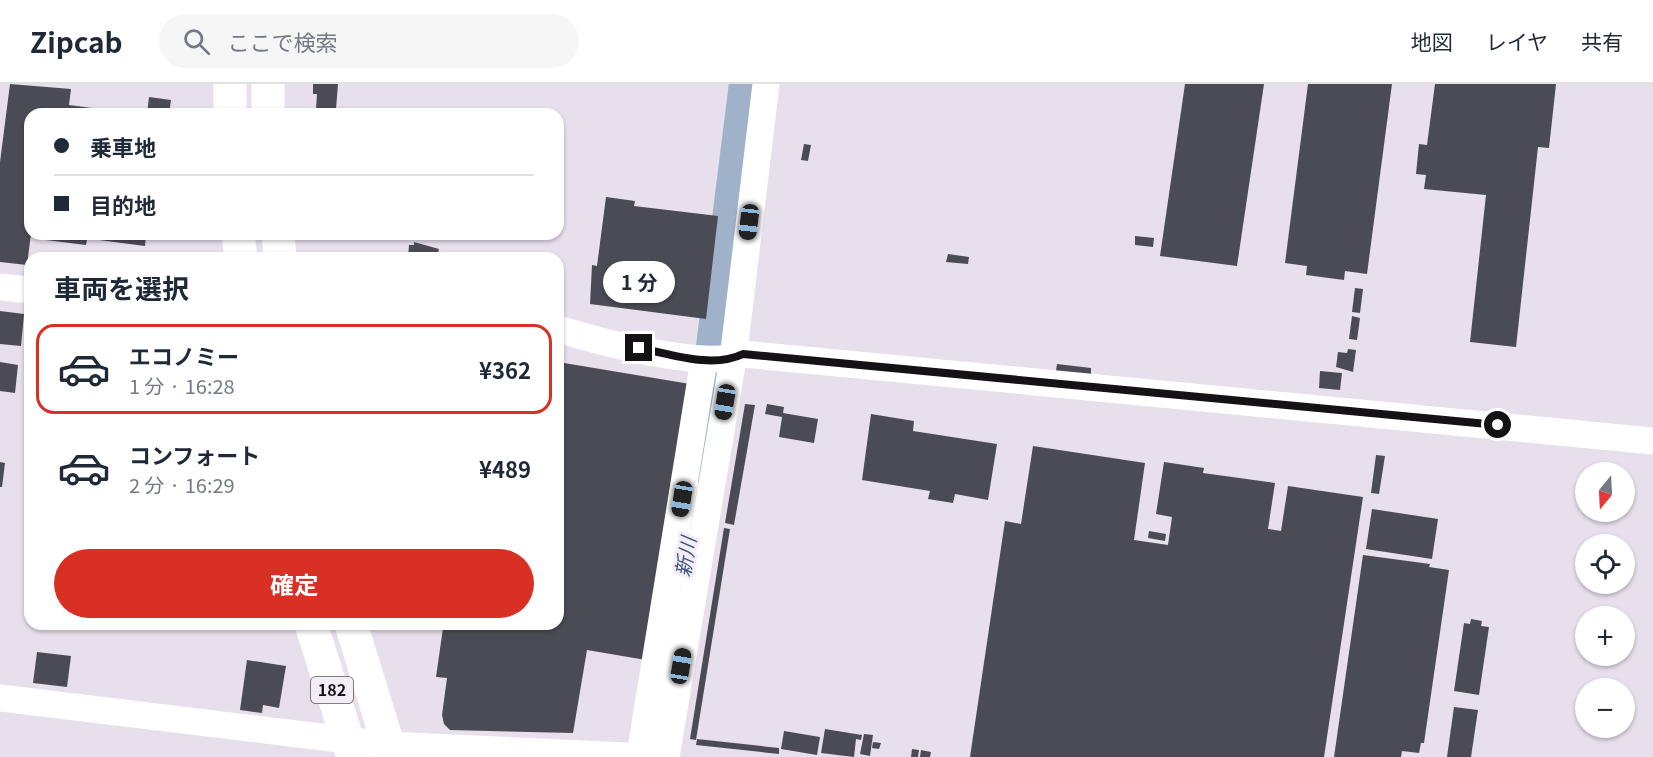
<!DOCTYPE html>
<html lang="ja">
<meta charset="utf-8">
<style>
:root{--surface:#fff;--page:#f6f6f7;--text:#1f2937;--muted:#747a83;--line:#e0e1e3;--accent:#d93025}
body{margin:0;font-family:Georgia,"Noto Sans JP",serif;background:var(--page);color:var(--text);height:100vh;display:flex;flex-direction:column;font-size:22px;white-space:nowrap}
*{box-sizing:border-box;margin:0}
p{font-size:20px;color:var(--muted)}
.icon{flex:none;width:33px;height:33px;fill:none;stroke:currentColor;stroke-width:2;stroke-linecap:round;stroke-linejoin:round}
.map{position:relative;flex:1;overflow:hidden}
.drawer{position:absolute;left:24px;top:168px;width:540px;height:378px;display:flex;flex-direction:column;background:var(--surface);border-radius:18px;box-shadow:0 2px 4px #0004}
.drawer>*{flex:none}
.top-card{position:absolute;left:24px;top:24px;width:540px;height:132px;border-radius:18px;box-shadow:0 2px 4px #0004;display:grid;align-content:center;height:132px;padding:0 30px;background:var(--surface)}
.needle{width:39px;rotate:198deg}
.buttons{position:absolute;left:1575px;top:378px;display:grid;gap:12px}
.buttons a{display:grid;place-items:center;width:60px;height:60px;border-radius:50%;background:var(--surface);box-shadow:0 2px 4px #0004;font-size:30px}
.end{position:absolute;width:27px;height:27px;margin:-14px;border:8px solid #151216;background:#fff;box-shadow:0 0 0 3px #fff}
.from{border-radius:50%}
.bubble{position:absolute;height:42px;border-radius:21px;background:var(--surface);box-shadow:0 2px 4px #0004;font-size:20px;font-weight:700;line-height:42px;text-align:center}
.car{position:absolute;width:18px;height:36px;margin:-18px -9px;border-radius:8px;box-shadow:0 0 4px 2px #0007;background:linear-gradient(#222 24%,#8ab4d8 0 40%,#222 0 76%,#8ab4d8 0 86%,#222 0)}
.top-card b{display:flex;align-items:center;gap:21px;height:57px;font-size:22px}
.top-card b+b{border-top:2px solid var(--line)}
.top-card i{width:15px;height:15px;background:var(--text)}
ul{padding:0;list-style:none}
li{display:flex;align-items:center;gap:18px;height:90px;margin:0 12px 9px;padding:0 18px;border:3px solid transparent;border-radius:18px}
li div{flex:1}
li b{display:block;font-size:22px}
li em{font-style:normal;font-weight:700}
li.active{border-color:var(--accent)}
li>.icon{width:54px;height:54px;stroke-width:1.5}
h2{padding:0 30px;font-size:27px;line-height:72px}
.action{display:flex;gap:12px;margin-top:auto;padding:12px 30px}
.action a{flex:1;height:69px;border-radius:36px;background:var(--accent);color:#fff;font-size:24px;font-weight:700;line-height:69px;text-align:center}
header{display:flex;align-items:center;gap:36px;box-sizing:border-box;height:84px;padding:0 30px;background:var(--surface);border-bottom:2px solid var(--line)}
header strong{font-size:28px}
nav{display:flex;gap:33px;margin-inline-start:auto;font-size:21px}
.search{width:420px;height:54px;background:var(--page);display:flex;align-items:center;gap:15px;box-sizing:border-box;padding:0 21px;border-radius:33px;color:var(--muted);font-size:22px}
.map>svg:first-child{display:block}
</style>
<header>
<strong>Zipcab</strong>
<div class="search"><svg class="icon" aria-label="search" viewBox="0 0 24 24"><circle cx="10" cy="10" r="6"/><path d="M15 15l6 6"/></svg>ここで検索</div>
<nav><a>地図</a><a>レイヤ</a><a>共有</a></nav>
</header>
<div class="map">
<svg width="1653" height="673" viewBox="0 0 1653 673">
<rect width="100%" height="100%" fill="#e7dfeb"/>
<g fill="none" stroke-linecap="round" stroke-linejoin="round">
<g stroke="#9fb2ca" stroke-width="44">
<path d="M718 263 751 0"/>
<path d="M703 378 715 287"/>
</g>
</g>
<g fill="#4b4b56">
<path d="M10 0 71 5 69 21 130 29 30 30 31 150 27 181 0 178V78Z"/>
<path d="M313 0H338L336 25H316L317 10H313Z"/>
<path d="M1185 0H1264L1237 182 1160 172Z"/>
<path d="M1308 0H1392L1367 190 1345 187 1344 196 1306 191 1307 182 1285 179Z"/>
<path d="M1435 0H1556L1549 64 1538 63 1516 263 1470 258 1486 111 1424 105 1426 91 1416 90 1419 60 1427 61Z"/>
<path d="M149 13 171 16 169 30H147Z"/>
<path d="M401 27 417 28V30H401Z"/>
<path d="M804 60 811 61 808 77 801 76Z"/>
<path d="M606 113 635 117 634 122 718 132 706 235 590 220 592 181 597 182Z"/>
<path d="M39 150H88L86 161 38 155Z"/>
<path d="M99 150H146L145 162 99 156Z"/>
<path d="M1135 152 1154 154 1153 163 1135 161Z"/>
<path d="M414 158 439 165 437 174H408L409 161H414Z"/>
<path d="M948 170 969 173 968 180 946 178Z"/>
<path d="M1355 204 1363 205 1360 229 1352 228Z"/>
<path d="M0 227 24 230 21 262 0 260Z"/>
<path d="M1352 232 1360 234 1357 256 1349 255Z"/>
<path d="M1348 265 1356 266 1353 288 1336 283 1338 268 1347 269Z"/>
<path d="M0 278 18 281 15 309 0 307Z"/>
<path d="M558 278 690 300 646 576 587 566 573 649 450 646 444 640 442 631 447 594 436 593 443 544 422 540H558Z"/>
<path d="M1057 280 1091 284V291L1056 287Z"/>
<path d="M1320 287 1342 289 1340 306 1319 304Z"/>
<path d="M745 320 755 321 734 441 725 439Z"/>
<path d="M767 320 784 323 783 329 818 335 814 359 779 353 782 333 765 330Z"/>
<path d="M871 330 914 337 913 347 997 360 988 416 955 410 953 419 928 415 930 407 862 396Z"/>
<path d="M1033 362 1145 379 1134 456 1168 461 1172 433 1156 430 1164 378 1204 384 1203 389 1275 399 1268 445 1281 447 1288 402 1363 413 1324 673H970L1005 437 1021 440Z"/>
<path d="M1376 371 1385 372 1379 410 1371 409Z"/>
<path d="M0 378 5 379 2 403H0Z"/>
<path d="M1372 425 1438 435 1432 475 1366 465Z"/>
<path d="M724 444 730 445 696 656 690 655Z"/>
<path d="M1149 447 1166 450 1165 457 1148 454Z"/>
<path d="M1363 471 1430 480 1429 483 1449 486 1424 659H1421L1419 669 1402 667 1401 673H1334Z"/>
<path d="M1471 535 1482 537 1481 542 1489 543 1479 611 1454 607 1464 539 1470 540Z"/>
<path d="M37 568 71 572 67 603 33 599Z"/>
<path d="M247 576 286 582 279 624 263 621 262 629 240 626Z"/>
<path d="M1454 623 1478 626 1471 673H1447Z"/>
<path d="M825 645 862 651 861 656 856 655 854 673 821 669Z"/>
<path d="M784 647 820 653 817 671 781 665Z"/>
<path d="M864 650 873 651 870 672 860 670Z"/>
<path d="M697 655 779 664V670L696 661Z"/>
<path d="M873 658 881 659 879 665 872 664Z"/>
<path d="M912 665 919 666 918 673H911Z"/>
<path d="M921 666 931 668 930 673H920Z"/>
</g>
<g fill="none" stroke-linecap="round" stroke-linejoin="round">
<g stroke="#fff" stroke-width="27">
<path d="M0 203 30 206"/>
<path d="M558 245C597 257 707 287 743 270L1653 357"/>
<path d="M0 614 388 661 648 673"/>
<path d="M640 671 704 276"/>
<path d="M666 673 733 275 766 0"/>
</g>
<g stroke="#fff" stroke-width="33">
<path d="M268 0V30"/>
<path d="M230 30V0"/>
<path d="M238 150 241 174"/>
<path d="M278 150 280 174"/>
<path d="M311 540 353 673"/>
<path d="M351 540 392 673"/>
</g>
</g>
<g fill="none" stroke-linecap="round" stroke-linejoin="round">
<path stroke="#151216" stroke-width="8" d="M639 264C671 270 712 285 743 270L1498 341"/>
</g>
<g text-anchor="middle" stroke-width="6" stroke-linejoin="round" paint-order="stroke">
<rect fill="#f4edf8" stroke="#58545a" stroke-width="1.5" x="311" y="593" width="42" height="26" rx="4.5"/>
<g font-size="16" font-weight="bold" fill="#151216">
<text x="332" y="612">182</text>
</g>
<g font-size="20" font-style="italic" fill="#3b587d" stroke="#f4edf8">
<text transform="translate(686 473) rotate(-81)" y="7">新川</text>
</g>
</g>
</svg>
<div class="buttons">
<a><svg class="needle" viewBox="-14 -14 28 28"><path d="M0-13l5 13h-10z" fill="#e53935"/><path d="M0 13l5-13h-10z" fill="#747a83"/></svg></a>
<a><svg class="icon" aria-label="locate" viewBox="0 0 24 24"><circle cx="12" cy="12" r="6"/><path d="M12 2v4M12 18v4M2 12h4M18 12h4"/></svg></a>
<a>+</a>
<a>−</a>
</div>
<i class="end from" style="left:1498px;top:341px"></i>
<i class="end" style="left:639px;top:264px"></i>
<div class="bubble" style="left:603px;top:177px;width:72px">1 分</div>
<i class="car" style="left:749px;top:138px;rotate:187deg"></i>
<i class="car" style="left:725px;top:318px;rotate:189deg"></i>
<i class="car" style="left:682px;top:415px;rotate:189deg"></i>
<i class="car" style="left:681px;top:582px;rotate:9deg"></i>
<div class="top-card">
<b><i class="from"></i>乗車地</b>
<b><i></i>目的地</b>
</div>
<section class="drawer">
<h2>車両を選択</h2>
<ul>
<li class="active"><svg class="icon" aria-label="car" viewBox="0 0 24 24"><path d="M5 17H2v-5l4-1 3-4h7l3 4 3 1v5h-3M9 17h6M6 11h13"/><circle cx="7" cy="17" r="2"/><circle cx="17" cy="17" r="2"/></svg><div><b>エコノミー</b><p>1 分 · 16:28</p></div><em>¥362</em></li>
<li><svg class="icon" aria-label="car" viewBox="0 0 24 24"><path d="M5 17H2v-5l4-1 3-4h7l3 4 3 1v5h-3M9 17h6M6 11h13"/><circle cx="7" cy="17" r="2"/><circle cx="17" cy="17" r="2"/></svg><div><b>コンフォート</b><p>2 分 · 16:29</p></div><em>¥489</em></li>
</ul>
<div class="action"><a>確定</a></div>
</section>
</div>
